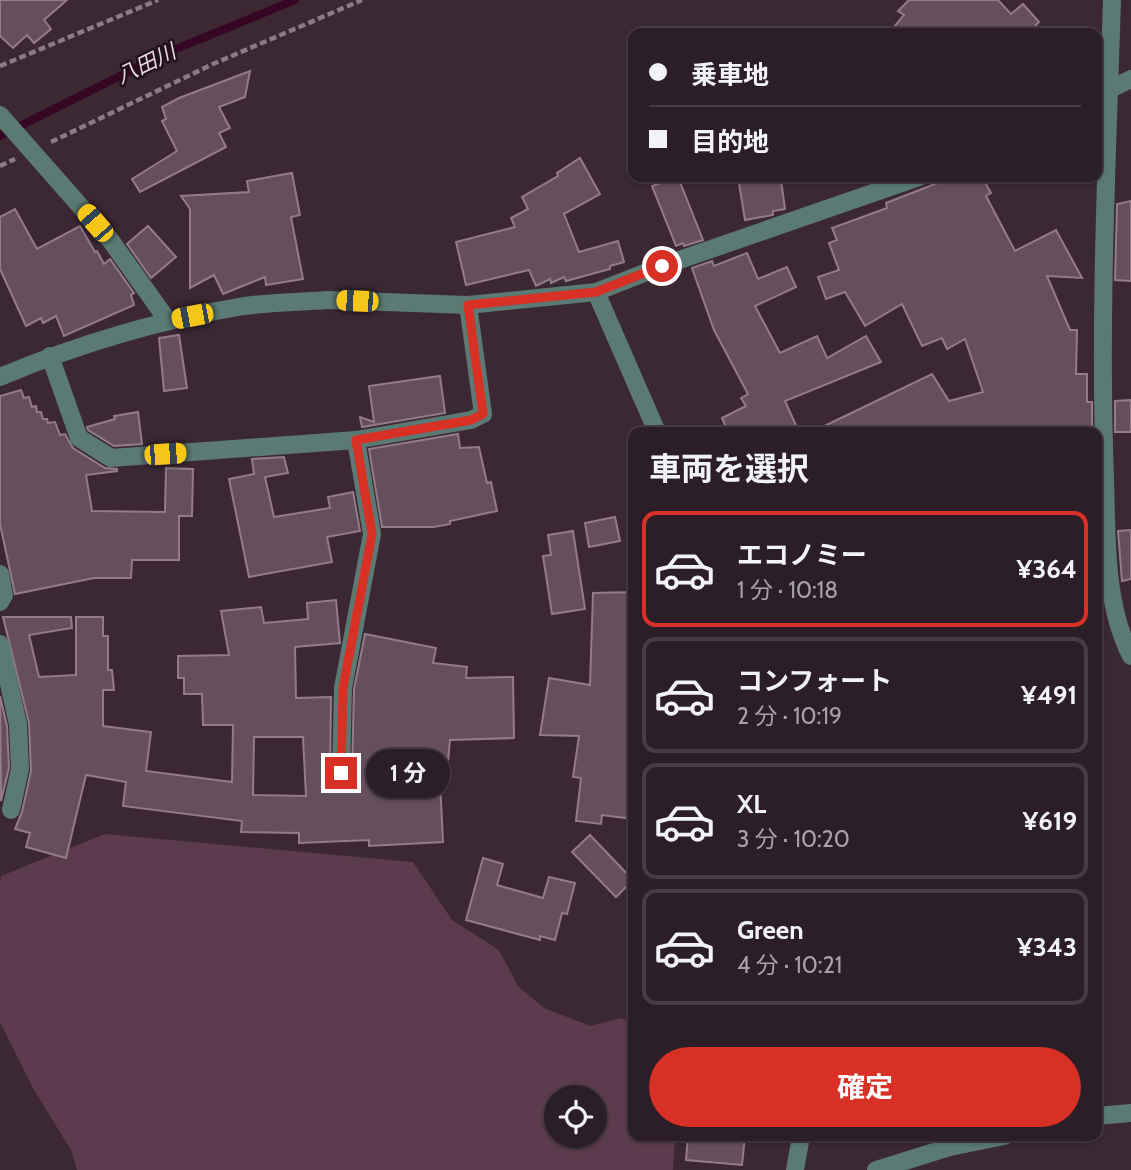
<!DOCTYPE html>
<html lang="ja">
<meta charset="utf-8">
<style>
:root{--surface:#2c1e26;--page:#382b32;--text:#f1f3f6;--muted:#a6a2a7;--line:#483c43;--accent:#d93025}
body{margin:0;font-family:Cabin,"Noto Sans JP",sans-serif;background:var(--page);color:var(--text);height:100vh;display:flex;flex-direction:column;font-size:26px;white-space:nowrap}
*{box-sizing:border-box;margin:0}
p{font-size:23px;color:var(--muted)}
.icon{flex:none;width:38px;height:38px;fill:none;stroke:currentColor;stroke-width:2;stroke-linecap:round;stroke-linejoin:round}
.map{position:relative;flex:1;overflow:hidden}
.drawer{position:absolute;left:628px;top:427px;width:474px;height:714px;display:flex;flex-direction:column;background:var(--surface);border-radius:14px;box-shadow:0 2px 5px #0004,0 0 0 2px var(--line)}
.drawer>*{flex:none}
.guide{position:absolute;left:628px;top:28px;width:474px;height:154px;border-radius:14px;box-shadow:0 2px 5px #0004,0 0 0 2px var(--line);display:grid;align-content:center;height:154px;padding:0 21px;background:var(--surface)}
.controls{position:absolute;left:544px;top:1085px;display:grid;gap:14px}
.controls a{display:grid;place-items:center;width:63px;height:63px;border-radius:50%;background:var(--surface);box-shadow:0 2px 5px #0004,0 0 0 2px var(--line);font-size:35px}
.end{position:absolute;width:32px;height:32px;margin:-16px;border:9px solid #d93025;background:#fff;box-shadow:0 0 0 4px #fff}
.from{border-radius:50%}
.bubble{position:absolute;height:49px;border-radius:24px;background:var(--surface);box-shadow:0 2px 5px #0004,0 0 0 2px var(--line);font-size:23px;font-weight:700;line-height:49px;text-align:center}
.car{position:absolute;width:21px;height:42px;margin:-21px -10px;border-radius:9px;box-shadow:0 0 5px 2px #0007;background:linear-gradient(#f5c518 24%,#345 0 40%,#f5c518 0 76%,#345 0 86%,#f5c518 0)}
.guide b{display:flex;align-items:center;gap:24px;height:66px;font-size:26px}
.guide b+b{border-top:2px solid var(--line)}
.guide i{width:18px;height:18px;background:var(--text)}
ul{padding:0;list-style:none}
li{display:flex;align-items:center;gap:21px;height:116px;margin:0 14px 10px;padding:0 7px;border:4px solid var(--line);border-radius:14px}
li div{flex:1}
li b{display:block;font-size:26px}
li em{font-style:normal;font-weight:700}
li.selected{border-color:var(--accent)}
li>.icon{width:63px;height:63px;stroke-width:1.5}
h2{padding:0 21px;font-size:32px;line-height:84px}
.primary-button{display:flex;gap:14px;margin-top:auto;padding:14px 21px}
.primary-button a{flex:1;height:80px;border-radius:42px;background:var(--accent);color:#fff;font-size:28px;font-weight:700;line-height:80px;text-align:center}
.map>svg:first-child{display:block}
</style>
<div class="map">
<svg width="1131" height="1170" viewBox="0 0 1131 1170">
<rect width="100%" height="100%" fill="#3b2832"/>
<path fill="#5d3b4e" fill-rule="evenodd" d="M105 834 413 862 452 920 499 950 518 986 544 1008 590 1026 622 1018 633 1024 634 1136H675L673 1170H77L71 1150 34 1090 0 1022V881L1 876ZM556 1097H595V1136H556Z"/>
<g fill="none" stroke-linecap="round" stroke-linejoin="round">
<path stroke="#360625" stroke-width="8" d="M0 136 164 54 295 0"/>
</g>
<g fill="#644f5a" stroke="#937c88" stroke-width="2" fill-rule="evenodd">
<path d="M0 0H67L44 20 51 29 34 43 27 35 13 48 0 36Z"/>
<path d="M909 0H998L1011 14 1023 4 1039 22 1028 33H889L904 15 898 11Z"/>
<path d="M250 71 245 97 219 107 230 128 219 133 226 147 140 192 132 179 177 151 162 121 166 119 162 107 179 98Z"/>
<path d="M580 158 600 194 564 214 579 252 618 241 624 262 610 266V269L566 281 564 277 551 283 550 279 536 286 529 270 466 285 456 242 515 227 511 218 528 209 522 197 558 176 557 173Z"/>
<path d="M292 173 300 215 291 217 303 279 266 285 265 277 223 294 214 275 190 288V209L181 196 249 192 247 181Z"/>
<path d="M678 177 703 240 684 246 683 243 676 246 652 186Z"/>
<path d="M738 177H767L768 182 781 180 785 209 773 211V215L745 220Z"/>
<path d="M953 177H982L991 193 986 196 1015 251 1056 230 1082 278 1047 276 1070 330H1077L1076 374H1087V402H1092V432H812L932 374 949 401 983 392 965 339 947 349 942 338 922 346 902 304 865 326 845 292 826 299 818 277 839 270 829 243 837 240 832 228 887 208 886 203Z"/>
<path d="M1131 201V281L1115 280 1117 204Z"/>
<path d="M15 209 37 249 80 226 95 252 97 251 104 264 110 259 134 293 131 295 134 305 64 336 56 316 43 323 41 318 26 326 0 269V217Z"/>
<path d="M148 226 176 257 151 278 127 244Z"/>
<path d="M747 253 758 279 787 267 796 287 755 306 780 353 817 336 827 358 866 336 881 362 785 401 799 432H728L722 418 746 406 741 398 748 394 714 330 692 268 712 261 714 266Z"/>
<path d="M179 335 187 388 164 391 159 338Z"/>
<path d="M440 376 445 413 362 427 360 417 374 422 369 386Z"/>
<path d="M21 390 24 398 29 397 32 407 36 406 37 412H41L43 419H47L48 423 55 422 60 435 65 434 73 448 105 468 117 469V471L86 475 92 511 165 512 166 468 193 469 192 516H179V560H132L131 578H94L15 594 0 524V396Z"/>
<path d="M1131 400V432H1115V401Z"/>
<path d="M138 412 142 444 114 446 88 430 87 427 115 419 114 416Z"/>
<path d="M458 434 460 448 479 447 487 483 491 482 497 511 450 521V524L434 527H382L369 449Z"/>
<path d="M284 457 288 473 265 477 274 517 330 508 328 497 353 492 360 531 327 537 332 562 249 577 229 479 254 474 252 459Z"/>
<path d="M615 517 620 541 589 547 585 523Z"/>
<path d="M1131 530V579L1122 581 1118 531Z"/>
<path d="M573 531 585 609 552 614 543 556 551 555 548 535Z"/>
<path d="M634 592V819L602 815 601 824 576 821 581 778 573 777 579 736 540 735 549 678 590 685 593 593Z"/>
<path d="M336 600 340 643 295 647 296 698 331 697 330 773 336 783H347L352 774 354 689 365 634 436 648 433 663 467 667 466 678 513 677 514 738 450 740 446 782 440 781 443 842 369 846V840L299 843V833L241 832 242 821 123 806 126 782 86 775 66 858 26 847 30 833 15 829 22 812 31 771 29 723 3 617H71L72 628 29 635 39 677 76 675V617H103V636H108V670H112L114 690H103V726L151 732 146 771 232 782 233 725H203L202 694H184V678H178V656L229 655 221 611 261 607 264 623 308 619 307 603ZM254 737H303L306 796 253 795Z"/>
<path d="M0 696 7 726 9 768 1 801Z"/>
<path d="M590 835 633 880 616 897 572 852Z"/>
<path d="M483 858 503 864 497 885 543 898 549 877 575 883 567 914 562 913 555 940 540 936V940L466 920Z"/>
<path d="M688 1136H745L742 1165 686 1160Z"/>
</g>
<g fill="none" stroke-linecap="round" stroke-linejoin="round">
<g stroke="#8c7b84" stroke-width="4.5" stroke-dasharray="7 3.5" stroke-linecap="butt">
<path d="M0 66 158 0"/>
<path d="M51 142 213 64 362 0"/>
<path d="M0 166 15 159"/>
</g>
<g stroke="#5a7a73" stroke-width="18">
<path d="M1112 0C1107 159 1099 319 1105 479 1107 537 1104 603 1131 656"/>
<path d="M1102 93 1131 79"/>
<path d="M0 115 111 241 168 321"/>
<path d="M596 292 657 432"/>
<path d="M329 300 468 305 596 292 662 266 919 177"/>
<path d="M50 356 79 438 111 458 356 440 471 420 483 414 468 305"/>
<path d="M0 574 4 595 0 602"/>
<path d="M0 644 18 724 20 769 11 810"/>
<path d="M341 773 343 688 372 534 356 440"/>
<path d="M1097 1116 1131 1113"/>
<path d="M795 1170 801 1136"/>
<path d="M876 1170 950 1147 1004 1136"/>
</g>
<path stroke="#5a7a73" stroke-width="18" d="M0 377C76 345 156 321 238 307 267 302 299 302 329 300"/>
</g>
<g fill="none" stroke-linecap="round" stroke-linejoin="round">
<path stroke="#d93025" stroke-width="9" d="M341 773 343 688 372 534 356 440 471 420 483 414 468 305 596 292 662 266"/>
</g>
<g text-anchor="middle" stroke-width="5" stroke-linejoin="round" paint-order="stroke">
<g font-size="21" font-style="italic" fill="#f5d2e4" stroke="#1c1418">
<text transform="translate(146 64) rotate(-26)" y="7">八田川</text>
</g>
</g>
</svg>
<div class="controls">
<a><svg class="icon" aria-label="locate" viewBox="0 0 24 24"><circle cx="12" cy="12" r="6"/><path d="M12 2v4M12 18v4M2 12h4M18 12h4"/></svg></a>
</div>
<i class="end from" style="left:662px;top:266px"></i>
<i class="end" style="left:341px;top:773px"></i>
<div class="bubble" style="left:366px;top:749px;width:84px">1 分</div>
<i class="car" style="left:95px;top:223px;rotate:319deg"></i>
<i class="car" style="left:357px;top:301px;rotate:272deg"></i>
<i class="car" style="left:192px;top:316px;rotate:259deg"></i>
<i class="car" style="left:165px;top:454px;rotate:86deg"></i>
<div class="guide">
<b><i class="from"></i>乗車地</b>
<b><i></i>目的地</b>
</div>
<section class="drawer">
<h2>車両を選択</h2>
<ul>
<li class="selected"><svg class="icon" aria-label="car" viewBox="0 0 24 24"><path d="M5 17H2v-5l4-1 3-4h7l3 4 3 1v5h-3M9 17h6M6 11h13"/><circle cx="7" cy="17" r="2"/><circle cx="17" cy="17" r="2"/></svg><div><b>エコノミー</b><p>1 分 · 10:18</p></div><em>¥364</em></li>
<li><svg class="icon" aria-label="car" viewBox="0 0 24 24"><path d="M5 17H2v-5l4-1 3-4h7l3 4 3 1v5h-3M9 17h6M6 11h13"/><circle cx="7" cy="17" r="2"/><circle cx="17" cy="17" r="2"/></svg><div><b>コンフォート</b><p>2 分 · 10:19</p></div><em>¥491</em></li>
<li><svg class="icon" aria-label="car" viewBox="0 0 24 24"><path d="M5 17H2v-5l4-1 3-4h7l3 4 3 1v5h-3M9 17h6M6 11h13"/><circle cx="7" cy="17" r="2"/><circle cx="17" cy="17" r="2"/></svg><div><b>XL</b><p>3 分 · 10:20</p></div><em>¥619</em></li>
<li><svg class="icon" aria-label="car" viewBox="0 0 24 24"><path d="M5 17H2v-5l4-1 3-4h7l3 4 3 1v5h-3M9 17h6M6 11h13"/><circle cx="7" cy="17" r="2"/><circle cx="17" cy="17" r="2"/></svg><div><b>Green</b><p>4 分 · 10:21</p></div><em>¥343</em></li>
</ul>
<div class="primary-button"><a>確定</a></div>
</section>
</div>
